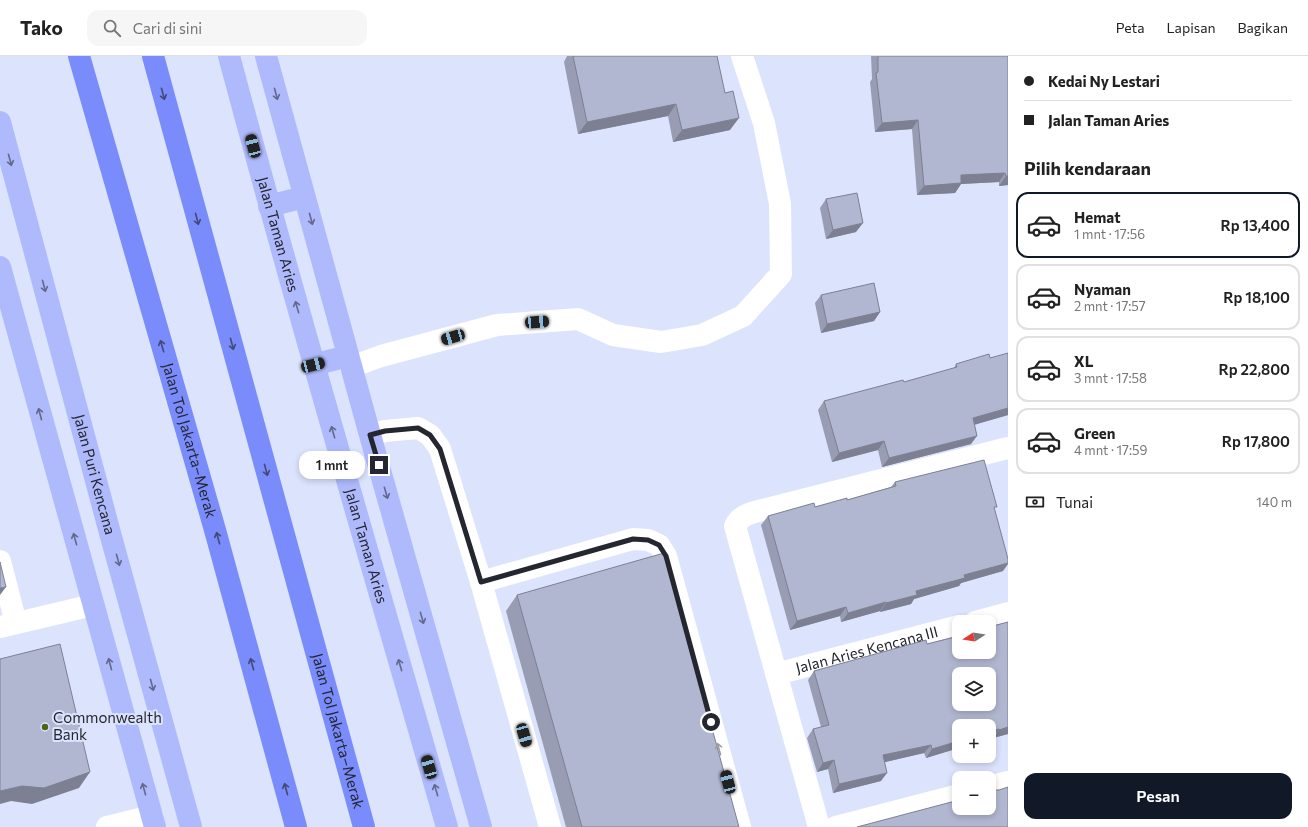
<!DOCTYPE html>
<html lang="id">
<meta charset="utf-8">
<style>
:root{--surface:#fff;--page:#f6f6f6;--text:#222;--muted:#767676;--line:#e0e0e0;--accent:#111827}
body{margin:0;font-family:Commissioner,sans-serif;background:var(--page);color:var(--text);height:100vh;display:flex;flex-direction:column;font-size:15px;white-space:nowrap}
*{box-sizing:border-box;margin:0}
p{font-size:13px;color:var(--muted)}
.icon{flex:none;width:22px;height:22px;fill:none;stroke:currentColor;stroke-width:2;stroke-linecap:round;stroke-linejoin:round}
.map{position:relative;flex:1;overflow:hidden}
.panel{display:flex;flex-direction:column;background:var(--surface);width:300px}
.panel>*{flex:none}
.banner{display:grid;align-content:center;height:88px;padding:0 16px;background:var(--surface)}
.needle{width:26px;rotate:258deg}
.tools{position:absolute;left:952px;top:559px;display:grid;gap:8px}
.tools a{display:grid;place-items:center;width:44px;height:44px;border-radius:8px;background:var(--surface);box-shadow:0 2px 6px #0003;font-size:20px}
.end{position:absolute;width:18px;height:18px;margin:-9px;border:5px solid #242630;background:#fff;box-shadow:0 0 0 2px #fff}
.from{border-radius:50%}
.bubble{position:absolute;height:28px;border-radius:12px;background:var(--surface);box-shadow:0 2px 6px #0003;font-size:13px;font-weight:600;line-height:28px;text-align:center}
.car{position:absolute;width:12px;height:24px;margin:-12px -6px;border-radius:5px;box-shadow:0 0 3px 1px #0007;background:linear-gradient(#222 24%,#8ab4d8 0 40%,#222 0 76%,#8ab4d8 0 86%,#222 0)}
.banner b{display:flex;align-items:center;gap:14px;height:38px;font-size:15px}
.banner b+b{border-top:1px solid var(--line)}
.banner i{width:10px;height:10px;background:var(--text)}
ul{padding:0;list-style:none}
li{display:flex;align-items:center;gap:12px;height:66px;margin:0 8px 6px;padding:0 8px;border:2px solid var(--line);border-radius:12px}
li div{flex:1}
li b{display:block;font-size:15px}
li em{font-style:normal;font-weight:600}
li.selected{border-color:var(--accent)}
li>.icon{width:36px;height:36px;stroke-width:1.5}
h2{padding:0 16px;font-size:18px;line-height:48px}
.pay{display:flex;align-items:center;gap:10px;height:44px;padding:0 16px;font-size:15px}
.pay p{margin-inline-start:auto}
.button{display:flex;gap:8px;margin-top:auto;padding:8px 16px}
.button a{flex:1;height:46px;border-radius:12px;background:var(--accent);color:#fff;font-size:16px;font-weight:600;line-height:46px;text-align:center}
header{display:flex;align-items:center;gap:24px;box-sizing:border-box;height:56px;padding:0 20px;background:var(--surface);border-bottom:1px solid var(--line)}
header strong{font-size:19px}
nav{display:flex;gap:22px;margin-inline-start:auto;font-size:14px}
.search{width:280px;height:36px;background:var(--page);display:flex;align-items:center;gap:10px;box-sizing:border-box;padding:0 14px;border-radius:12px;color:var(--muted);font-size:15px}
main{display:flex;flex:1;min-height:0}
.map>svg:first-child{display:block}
</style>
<header>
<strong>Tako</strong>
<div class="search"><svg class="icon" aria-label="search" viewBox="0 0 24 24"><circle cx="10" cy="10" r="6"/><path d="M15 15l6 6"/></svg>Cari di sini</div>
<nav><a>Peta</a><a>Lapisan</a><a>Bagikan</a></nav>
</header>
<main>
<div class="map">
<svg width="1008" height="771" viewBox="0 0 1008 771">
<rect width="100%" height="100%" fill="#dce3fd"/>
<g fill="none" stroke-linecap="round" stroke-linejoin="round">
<g stroke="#fff" stroke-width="22">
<path d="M351 311 381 300 497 269 578 263 613 279 661 286 702 279 743 260 781 218 780 148 764 67 742 0"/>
<path d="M370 379 385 375 418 372 430 379 440 393 481 526 550 771"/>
<path d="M0 505 16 567"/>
<path d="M481 526 633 483 648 484 659 489 666 500 740 771"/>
<path d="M975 566 1008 557"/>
<path d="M0 571 93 549"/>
<path id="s1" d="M776 618 959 570"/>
<path d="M989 731 1008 726"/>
<path d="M107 771 152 760"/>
<path d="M819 771 735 470C740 460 748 458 758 455L1008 392"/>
<path d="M836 771 959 739"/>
</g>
<g stroke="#afbafd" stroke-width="22">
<path id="s2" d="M229 0C298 258 373 514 447 771"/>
<path d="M266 0 370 379 481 771"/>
<path id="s3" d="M0 66 110 477 191 771"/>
<path d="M269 150 304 141"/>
<path d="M0 211 155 771"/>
<path d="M313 309 348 300"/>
</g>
<g stroke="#7a8cfc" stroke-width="22">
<path id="s4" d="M79 0 215 474 296 771"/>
<path id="s5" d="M153 0 364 771"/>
</g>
</g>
<g fill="#989db3">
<path d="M567 0H717L730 74 673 86 668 60 578 78 564 6Z"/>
<path d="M871 0H1008V129L999 130V126L961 128 955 137 917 139 912 73 875 76 870 26 872 23Z"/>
<path d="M826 143 856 176 826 183 820 152Z"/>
<path d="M821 239 880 256 874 265 821 277 815 247Z"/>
<path d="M956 308 1008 359 974 369 971 388 882 411 878 394 832 406 818 354 824 345 904 326 954 312Z"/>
<path d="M895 426 994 454 1003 515 961 527 959 530 914 543 911 548 880 556V555L841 566 840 560 790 574 761 469 768 460 847 444 891 431Z"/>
<path d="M517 539 739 771H566L506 555Z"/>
<path d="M1008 566V678L993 682V681L926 702 924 697 885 706 881 725 833 737 828 713 817 716 807 682 813 673 821 671 808 624 814 615 927 588Z"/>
</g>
<g fill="#7c8092">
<path d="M676 48 668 60 578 78 587 66Z"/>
<path d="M739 62 730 74 673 86 682 74Z"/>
<path d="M918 64 912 73 875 76 882 67Z"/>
<path d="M1005 117 999 126 961 128 955 137 917 139 924 130 961 119Z"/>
<path d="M1006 120H1008V129L999 130Z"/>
<path d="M863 167 856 176 826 183 833 174Z"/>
<path d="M880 256 874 265 821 277 827 268Z"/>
<path d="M1008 352V359L966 371 973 362Z"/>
<path d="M977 380 971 388 882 411 889 402Z"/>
<path d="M884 385 878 394 832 406 839 397Z"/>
<path d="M1008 507V508L1003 515 961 527 959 530 914 543 911 548 880 556 886 547 916 535 964 519Z"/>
<path d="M6 531 0 539V532Z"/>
<path d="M886 546 880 555 841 566 848 557Z"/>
<path d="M846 551 840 560 790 574 797 565Z"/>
<path d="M1008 671V678L993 682 999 674Z"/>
<path d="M999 673 993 681 989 683V676Z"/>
<path d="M959 685V692L926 702 932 693Z"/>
<path d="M931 689 924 697 877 708 883 699Z"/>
<path d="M834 704 828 713 817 716 823 707Z"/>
<path d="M90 716 79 732 32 748 11 745 0 748V735L22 730Z"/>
<path d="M887 717 881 725 833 737 839 728Z"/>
</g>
<g fill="#b1b7d0" stroke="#7c8092" fill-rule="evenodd">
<path d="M573 0H717L725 37 733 35 739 62 682 74 676 48 587 66Z"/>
<path d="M878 0H1008V120H1006L1005 117 961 119V127L924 130 918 64 882 67 876 17 878 16Z"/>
<path d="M857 137 863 167 833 174 826 143Z"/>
<path d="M874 227 880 256 827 268 821 239Z"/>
<path d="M1008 297V352L973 362 977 380 889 402 884 385 839 397 824 345 903 324 904 326 957 311 956 308 989 298 990 302Z"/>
<path d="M984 404 997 451H994L1008 503V507L964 519 965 522 916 535 917 539 886 547V546L848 557 846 551 797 565 768 460 814 447 815 451 847 442V444L896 430 895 426Z"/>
<path d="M664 497 739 771H582L517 539Z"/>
<path d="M0 506 6 531 0 532Z"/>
<path d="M1008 566V671L999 674V673L989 676V670H959V685L932 693 931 689 883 699 887 717 839 728 834 704 823 707 813 673 829 669 814 615 926 584 927 588 959 580V596H989V571ZM959 618H989V648H959Z"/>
<path d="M60 588 90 716 44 732 22 730 0 735V603Z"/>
<path d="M1008 731V771H857L959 744V752H989V732L992 734H999Z"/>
</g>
<defs><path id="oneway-shaft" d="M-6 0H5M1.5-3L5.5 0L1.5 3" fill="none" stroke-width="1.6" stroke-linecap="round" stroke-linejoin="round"/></defs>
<g stroke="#424a77">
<use href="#oneway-shaft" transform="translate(163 38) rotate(75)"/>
<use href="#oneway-shaft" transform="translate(197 163) rotate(75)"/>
<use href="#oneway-shaft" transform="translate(232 288) rotate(75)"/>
<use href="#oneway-shaft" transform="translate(162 290) rotate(-106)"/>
<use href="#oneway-shaft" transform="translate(266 414) rotate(75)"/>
<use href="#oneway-shaft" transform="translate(218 482) rotate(-105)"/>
<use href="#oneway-shaft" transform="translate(252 608) rotate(-105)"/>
<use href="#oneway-shaft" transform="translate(286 733) rotate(-105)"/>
</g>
<g stroke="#63698c">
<use href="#oneway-shaft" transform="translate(276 38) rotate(75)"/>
<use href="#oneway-shaft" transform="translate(10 104) rotate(75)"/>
<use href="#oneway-shaft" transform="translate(311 163) rotate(75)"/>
<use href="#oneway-shaft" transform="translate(44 230) rotate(75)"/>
<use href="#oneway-shaft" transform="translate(297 251) rotate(-106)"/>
<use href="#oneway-shaft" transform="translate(40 358) rotate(-105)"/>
<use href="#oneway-shaft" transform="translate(333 376) rotate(-106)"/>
<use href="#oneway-shaft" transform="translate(386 437) rotate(74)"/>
<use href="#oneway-shaft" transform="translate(75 483) rotate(-105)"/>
<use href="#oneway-shaft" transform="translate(118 504) rotate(75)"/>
<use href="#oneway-shaft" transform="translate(422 562) rotate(74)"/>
<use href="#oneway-shaft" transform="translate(110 608) rotate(-105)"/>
<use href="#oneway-shaft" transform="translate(400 609) rotate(-106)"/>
<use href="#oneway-shaft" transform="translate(152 629) rotate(75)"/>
<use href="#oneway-shaft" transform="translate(144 733) rotate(-105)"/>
<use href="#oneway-shaft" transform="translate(436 734) rotate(-106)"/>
</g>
<use stroke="#9c9da2" href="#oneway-shaft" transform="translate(719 693) rotate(-105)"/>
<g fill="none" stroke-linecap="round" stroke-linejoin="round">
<path stroke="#242630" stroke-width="5" d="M379 409 370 379 385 375 418 372 430 379 440 393 481 526 633 483 648 484 659 489 666 500 711 666"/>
</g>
<circle fill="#4e6513" stroke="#dce3fd" stroke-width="1.5" cx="45" cy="671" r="4"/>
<g text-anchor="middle" stroke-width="4" stroke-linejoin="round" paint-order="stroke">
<g font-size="15" fill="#242630" stroke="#dce3fd">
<text dy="5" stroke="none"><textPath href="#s2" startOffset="185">Jalan Taman Aries</textPath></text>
<text dy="5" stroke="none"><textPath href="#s4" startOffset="400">Jalan Tol Jakarta–Merak</textPath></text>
<text dy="5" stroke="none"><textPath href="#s3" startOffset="365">Jalan Puri Kencana</textPath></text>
<text dy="5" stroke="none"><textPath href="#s2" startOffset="509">Jalan Taman Aries</textPath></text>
<text dy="5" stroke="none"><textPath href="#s1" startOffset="94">Jalan Aries Kencana III</textPath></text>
<text dy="5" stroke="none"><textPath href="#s5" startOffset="700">Jalan Tol Jakarta–Merak</textPath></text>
</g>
<g font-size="15" fill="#242630" stroke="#dce3fd" text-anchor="start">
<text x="53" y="667">Commonwealth<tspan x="53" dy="17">Bank</tspan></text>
</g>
</g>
</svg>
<div class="tools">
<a><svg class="needle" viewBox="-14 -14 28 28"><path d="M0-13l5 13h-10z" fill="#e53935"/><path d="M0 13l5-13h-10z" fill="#767676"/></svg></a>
<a><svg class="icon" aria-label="layers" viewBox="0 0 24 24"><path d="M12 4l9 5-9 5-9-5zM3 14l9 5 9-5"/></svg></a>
<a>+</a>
<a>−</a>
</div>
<i class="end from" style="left:711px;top:666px"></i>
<i class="end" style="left:379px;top:409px"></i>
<div class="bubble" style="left:299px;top:395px;width:66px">1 mnt</div>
<i class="car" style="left:253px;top:90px;rotate:345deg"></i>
<i class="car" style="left:537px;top:266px;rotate:86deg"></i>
<i class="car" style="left:453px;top:281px;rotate:254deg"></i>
<i class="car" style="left:313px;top:309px;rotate:76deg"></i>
<i class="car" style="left:524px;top:679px;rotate:164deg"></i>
<i class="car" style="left:429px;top:711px;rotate:344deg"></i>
<i class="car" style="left:728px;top:726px;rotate:345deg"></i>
</div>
<section class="panel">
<div class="banner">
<b><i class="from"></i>Kedai Ny Lestari</b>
<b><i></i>Jalan Taman Aries</b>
</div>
<h2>Pilih kendaraan</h2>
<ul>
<li class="selected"><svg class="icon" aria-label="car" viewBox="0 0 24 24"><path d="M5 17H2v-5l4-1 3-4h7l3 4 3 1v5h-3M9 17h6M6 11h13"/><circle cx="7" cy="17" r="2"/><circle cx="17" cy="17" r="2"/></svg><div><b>Hemat</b><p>1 mnt · 17:56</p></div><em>Rp 13,400</em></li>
<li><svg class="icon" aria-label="car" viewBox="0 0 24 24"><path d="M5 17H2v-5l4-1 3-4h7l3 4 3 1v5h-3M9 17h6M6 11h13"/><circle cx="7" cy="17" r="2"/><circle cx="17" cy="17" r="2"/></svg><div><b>Nyaman</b><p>2 mnt · 17:57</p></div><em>Rp 18,100</em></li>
<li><svg class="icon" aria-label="car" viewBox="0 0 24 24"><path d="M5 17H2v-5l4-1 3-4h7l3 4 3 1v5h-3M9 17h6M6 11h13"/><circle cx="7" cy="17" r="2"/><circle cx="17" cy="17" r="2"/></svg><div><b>XL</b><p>3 mnt · 17:58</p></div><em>Rp 22,800</em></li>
<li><svg class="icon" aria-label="car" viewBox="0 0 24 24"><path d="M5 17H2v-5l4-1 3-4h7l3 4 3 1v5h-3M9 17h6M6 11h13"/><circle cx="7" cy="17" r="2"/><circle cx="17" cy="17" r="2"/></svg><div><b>Green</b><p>4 mnt · 17:59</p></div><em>Rp 17,800</em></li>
</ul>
<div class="pay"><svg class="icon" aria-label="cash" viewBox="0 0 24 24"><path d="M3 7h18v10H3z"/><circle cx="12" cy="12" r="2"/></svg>Tunai<p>140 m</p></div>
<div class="button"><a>Pesan</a></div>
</section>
</main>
